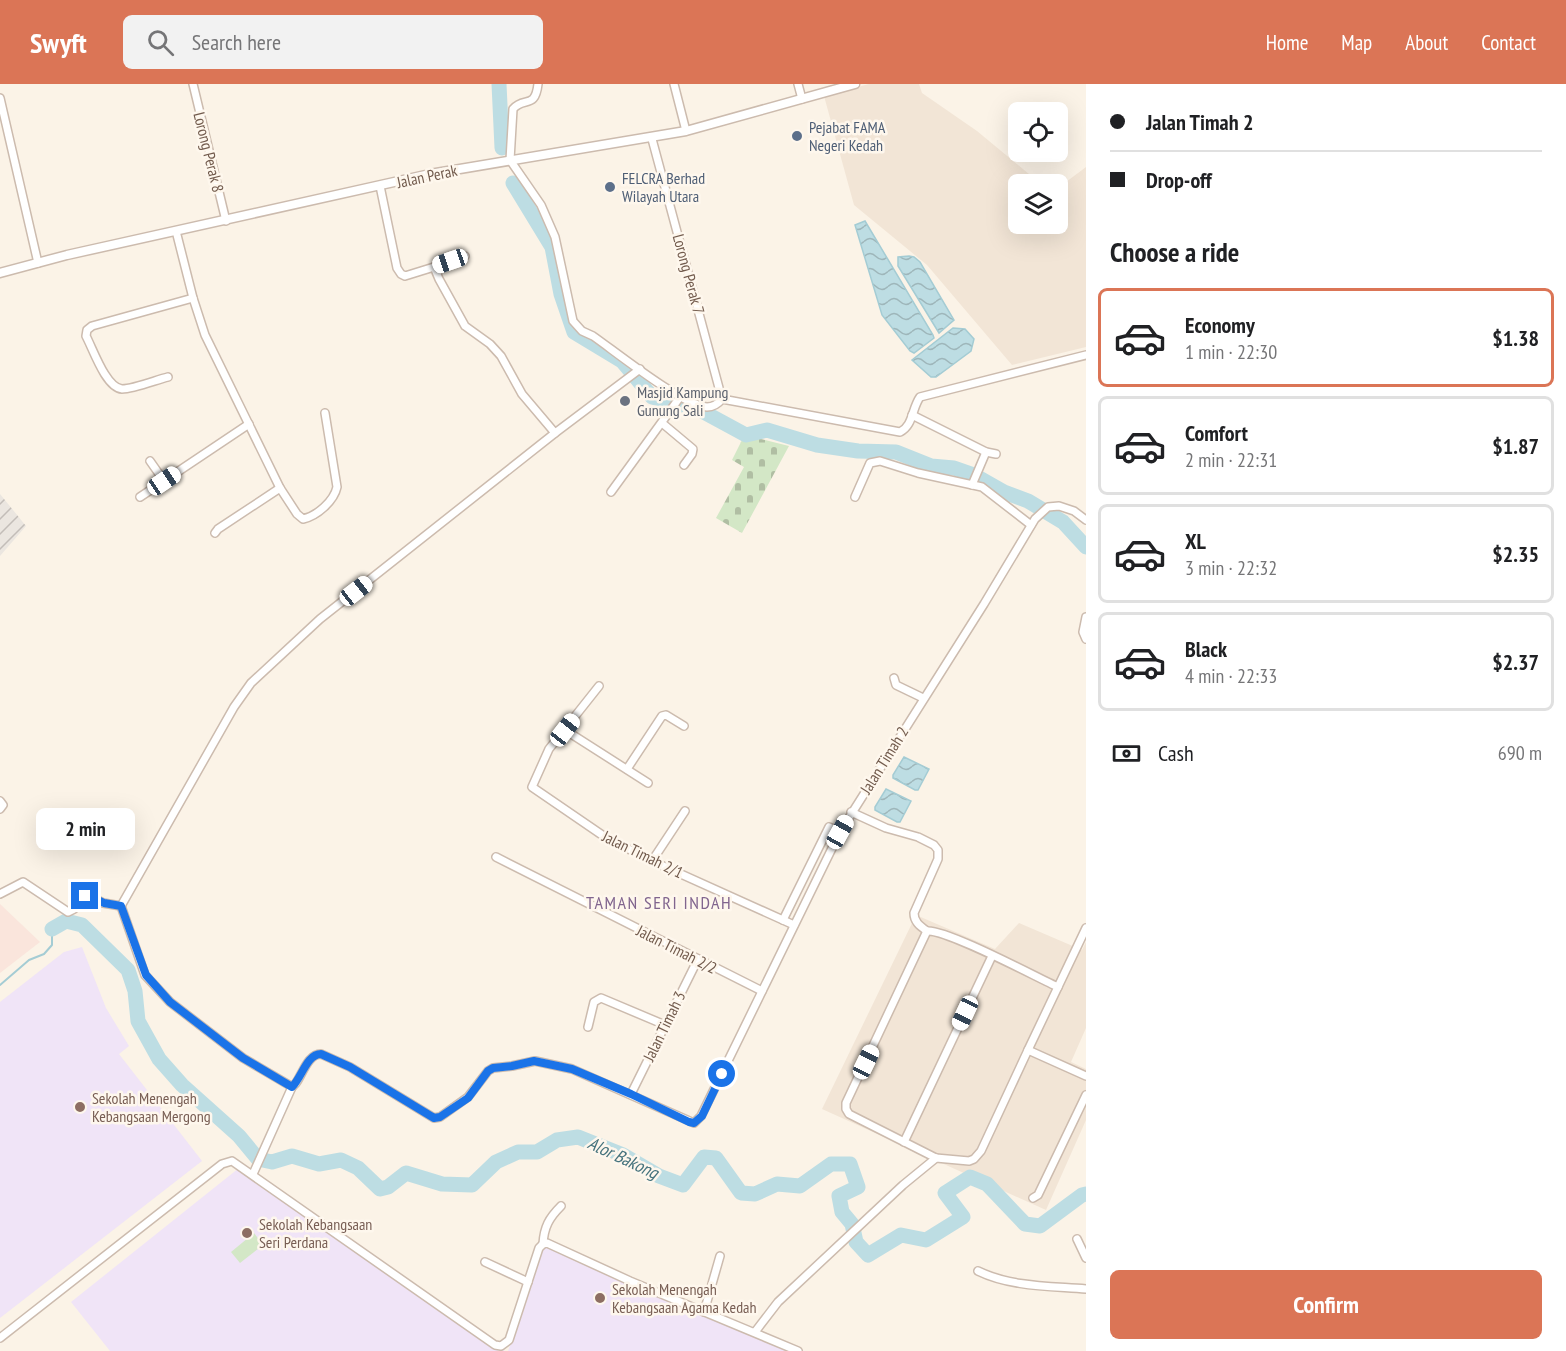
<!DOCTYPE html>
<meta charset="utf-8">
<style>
:root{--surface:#fff;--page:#f2f2f2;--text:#202124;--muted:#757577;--line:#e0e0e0;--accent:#db7556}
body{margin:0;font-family:"PT Sans Narrow",sans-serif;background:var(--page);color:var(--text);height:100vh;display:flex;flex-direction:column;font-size:22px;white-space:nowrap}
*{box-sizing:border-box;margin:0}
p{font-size:20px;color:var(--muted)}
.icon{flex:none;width:33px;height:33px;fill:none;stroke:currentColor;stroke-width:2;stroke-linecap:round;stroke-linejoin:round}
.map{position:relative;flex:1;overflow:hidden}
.sheet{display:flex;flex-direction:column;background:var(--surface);width:480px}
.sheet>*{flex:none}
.banner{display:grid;align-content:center;height:132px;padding:0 24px;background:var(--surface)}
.tools{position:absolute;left:1008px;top:18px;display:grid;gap:12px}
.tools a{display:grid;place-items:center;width:60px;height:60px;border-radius:9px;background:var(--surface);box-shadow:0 6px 24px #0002;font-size:30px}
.end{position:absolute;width:27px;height:27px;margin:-14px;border:8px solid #1a73e8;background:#fff;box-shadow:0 0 0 3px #fff}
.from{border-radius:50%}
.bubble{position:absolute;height:42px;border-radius:9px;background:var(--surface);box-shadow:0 6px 24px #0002;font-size:20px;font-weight:700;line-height:42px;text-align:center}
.car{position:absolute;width:18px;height:36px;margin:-18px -9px;border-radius:8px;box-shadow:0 0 4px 2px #0007;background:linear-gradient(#fff 24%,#345 0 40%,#fff 0 76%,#345 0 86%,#fff 0)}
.banner b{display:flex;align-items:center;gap:21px;height:57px;font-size:22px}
.banner b+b{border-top:2px solid var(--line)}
.banner i{width:15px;height:15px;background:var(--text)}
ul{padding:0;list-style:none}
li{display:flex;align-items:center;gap:18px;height:99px;margin:0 12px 9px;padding:0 12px;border:3px solid var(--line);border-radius:9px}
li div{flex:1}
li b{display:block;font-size:22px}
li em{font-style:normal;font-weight:700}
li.selected{border-color:var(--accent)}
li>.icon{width:54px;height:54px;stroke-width:1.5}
h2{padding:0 24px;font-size:27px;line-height:72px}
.pay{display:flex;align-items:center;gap:15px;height:66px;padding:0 24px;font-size:22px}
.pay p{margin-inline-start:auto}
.cta{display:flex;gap:12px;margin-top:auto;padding:12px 24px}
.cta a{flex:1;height:69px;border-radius:9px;background:var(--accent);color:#fff;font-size:24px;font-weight:700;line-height:69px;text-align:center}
header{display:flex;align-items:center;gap:36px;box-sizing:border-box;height:84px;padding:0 30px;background:var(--accent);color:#fff}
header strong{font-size:28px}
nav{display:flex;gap:33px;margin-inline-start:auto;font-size:21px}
.search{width:420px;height:54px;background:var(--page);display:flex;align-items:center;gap:15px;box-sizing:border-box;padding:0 21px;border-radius:9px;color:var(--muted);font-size:22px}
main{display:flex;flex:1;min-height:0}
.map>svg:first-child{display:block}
</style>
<header>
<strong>Swyft</strong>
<div class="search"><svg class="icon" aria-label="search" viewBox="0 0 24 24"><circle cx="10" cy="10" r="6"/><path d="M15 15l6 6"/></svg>Search here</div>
<nav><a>Home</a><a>Map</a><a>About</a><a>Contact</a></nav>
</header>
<main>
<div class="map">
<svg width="1086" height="1267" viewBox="0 0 1086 1267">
<defs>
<pattern id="industrial-furrows" width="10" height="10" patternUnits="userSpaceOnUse" patternTransform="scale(1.5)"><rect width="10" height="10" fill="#ebe6e0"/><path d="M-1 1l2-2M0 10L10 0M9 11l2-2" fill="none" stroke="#c3bdb8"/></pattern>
<pattern id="cemetery-stones" width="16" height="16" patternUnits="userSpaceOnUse" patternTransform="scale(1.5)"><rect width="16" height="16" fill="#d3e7c6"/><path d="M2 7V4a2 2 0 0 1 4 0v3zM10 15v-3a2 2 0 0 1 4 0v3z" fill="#b0bea3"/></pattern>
<pattern id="water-waves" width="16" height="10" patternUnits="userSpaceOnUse" patternTransform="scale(1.5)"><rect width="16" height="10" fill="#bddde3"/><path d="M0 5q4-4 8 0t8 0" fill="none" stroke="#9eb6ba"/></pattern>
</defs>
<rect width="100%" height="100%" fill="#fbf3e7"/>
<g fill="#f2e5d6">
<path d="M869 0H919L922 9 977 47 1041 100H1018V140H1058V104L1086 83V263L1012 281 927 181 854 121 824 12Z"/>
<path d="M916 831 995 865 1019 839 1082 866 1086 858V944L1071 978 1086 985V1036L1046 1126 822 1025Z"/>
</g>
<path fill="#fae5dc" d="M0 820 40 858 0 889Z"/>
<path fill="url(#industrial-furrows)" d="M0 410 26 442 0 472Z"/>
<g fill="#f0e4f7">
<path d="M82 863 106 924 129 962 119 970 202 1077 0 1234V918L64 868Z"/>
<path d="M244 1080 467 1246 505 1267H110L71 1218Z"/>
<path d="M544 1160 804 1267H508Z"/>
</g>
<path fill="url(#cemetery-stones)" d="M757 354 789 362 742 449 716 434 744 383 732 376 742 356 750 357Z"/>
<path fill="#d3e7c6" d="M254 1149 263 1161 240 1179 231 1168Z"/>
<g fill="url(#water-waves)" stroke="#a4ccd4" stroke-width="1.5">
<path d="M865 137 933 251 934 254 914 269 910 267 882 231 855 141Z"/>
<path d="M909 172 914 173 920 178 954 236 939 249 898 182V173Z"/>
<path d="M953 244 965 245 974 255 971 267 936 293H931L912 276Z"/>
<path d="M904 673 929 685 918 706H915L893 694V691Z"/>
<path d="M886 705 911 717 900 738H897L875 726V723Z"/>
</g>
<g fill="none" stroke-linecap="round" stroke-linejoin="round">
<path stroke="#a4ccd4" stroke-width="2" d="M0 901 29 876 44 870 52 861V845"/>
<g stroke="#bddde3" stroke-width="15">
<path d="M499 0 502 64"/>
<path d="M513 99 552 163 561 210 574 248 622 277 652 313 698 325 746 351 767 346 817 361 858 367 896 368 931 382 954 384 974 391 1004 408 1028 417 1063 438 1086 463"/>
<path d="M52 845 66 837 82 841 128 886 135 907 138 937 159 975 182 1001 239 1052 258 1075 272 1078 292 1072 319 1080 341 1076 358 1084 380 1105 388 1103 406 1089 442 1100 472 1101 496 1078 518 1068H537L557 1056 578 1053 623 1071 659 1092 683 1101 704 1073 716 1074 741 1109 755 1110 777 1100 800 1102 831 1080H850L858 1103 839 1112 842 1128 852 1140 856 1158 868 1171 901 1151 926 1156 963 1133 945 1109 970 1093 987 1100 1025 1140 1040 1142 1082 1111 1086 1110"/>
</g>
<g stroke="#ccbbae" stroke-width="10">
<g id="minor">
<path d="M193 0 226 137"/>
<path d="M538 0C535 26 524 12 513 25L510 76 541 121 555 153 573 237 582 247 593 252C616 268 683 322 707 323 714 323 718 320 722 315L652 55"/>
<path d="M674 0 686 47"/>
<path d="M798 0 802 15"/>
<path d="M0 14 38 179"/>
<path d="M380 102 397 184 401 190 405 192 434 183 439 195 465 242 490 260 501 272 522 310 555 349"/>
<path d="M176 147 193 214 205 251 280 404 297 430 303 435C317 432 334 417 337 403L325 329"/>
<path d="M434 183 465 172"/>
<path d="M168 293C156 296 134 305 122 305 106 304 93 265 86 252L87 246 92 242 193 214"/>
<path d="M722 315 900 348C913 342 912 324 920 313L1086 271"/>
<path d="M912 331 986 368 996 370"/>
<path d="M662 339 693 365 692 370 684 381"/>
<path d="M150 377 164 397"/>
<path d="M972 401 986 368"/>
<path d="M611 408 680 313"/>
<path d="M140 413 249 340"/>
<path d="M855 413 870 379 880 377 918 389 982 403 1031 441"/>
<path d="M215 449 218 445 280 404"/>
<path d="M1086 533 1083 548 1086 555"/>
<path d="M894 594 896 601 923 614"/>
<path d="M599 602 549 665 532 703 605 753 652 777 794 841"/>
<path d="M565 646 648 699"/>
<path d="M627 685 662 632 666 631 684 642"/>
<path d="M0 717 3 721 0 725"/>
<path d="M851 728 886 744 918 753 934 761 938 766V775L914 829C914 838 920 842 927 847 946 845 1034 892 1058 903"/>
<path d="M496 773 762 907"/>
<path d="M652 777 685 727"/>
<path d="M0 810 23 798 68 828 74 825 88 811 103 819 121 822"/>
<path d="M121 822 145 891 170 918 243 974 289 1001 292 1003 296 999C303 989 308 970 321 970L350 983 434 1034 440 1033 468 1013 488 987 493 984 512 982 535 977 572 985 694 1039 701 1032 840 748 984 520 1035 435 1048 423 1059 422 1074 427 1086 436"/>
<path d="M121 822 234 623 251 599 320 535 555 349 640 285"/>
<path d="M783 836 829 743 840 748"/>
<path d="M1086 844 1028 966 1086 992"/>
<path d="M927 847 846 1019V1025L849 1030 936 1074 969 1077 974 1075 981 1067 1028 966"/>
<path d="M588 943 594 918 601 914 665 941"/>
<path d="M631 1010 698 875"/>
<path d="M904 1058 992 872"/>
<path d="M253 1090 292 1003"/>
<path d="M1033 1114 1038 1111 1086 1011"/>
<path d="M1077 1155 1086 1174"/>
<path d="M543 1160C544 1143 549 1134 561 1122"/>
<path d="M485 1178 528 1198"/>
<path d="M978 1187C1011 1203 1050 1202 1086 1205"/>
<path d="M704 1228 720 1172"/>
<path d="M755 1248 778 1218 903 1101 936 1074"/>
<path d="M0 1254 222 1080 232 1077 495 1261 501 1262 509 1256 539 1164 543 1160 547 1159 630 1197 798 1267"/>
</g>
</g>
<g stroke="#ccbbae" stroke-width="11">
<path id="tertiary" d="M0 189 67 171 430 90 686 47 855 0"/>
</g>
<use href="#minor" stroke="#fff" stroke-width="7"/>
<use href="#tertiary" stroke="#fff" stroke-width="8"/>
</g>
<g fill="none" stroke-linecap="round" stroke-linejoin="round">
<path stroke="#1a73e8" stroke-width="8" d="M85 812 88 811 104 819 121 822 146 891 170 918 243 974 292 1003C302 993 307 970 321 970L350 983 434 1034 440 1033 468 1014 488 987 493 984 512 982 534 977 572 985 631 1010 689 1038 694 1039 702 1032 722 990"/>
</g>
<g fill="#5c6f8a" stroke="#fef7ed" stroke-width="2">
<circle cx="797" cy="52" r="6"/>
<circle cx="610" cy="103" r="6"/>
</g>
<circle fill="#6b7280" stroke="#fef7ed" stroke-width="2" cx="625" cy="317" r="6"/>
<g fill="#8d6e63" stroke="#fef7ed" stroke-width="2">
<circle cx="80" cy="1023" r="6"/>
<circle cx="247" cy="1149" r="6"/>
<circle cx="600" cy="1214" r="6"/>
</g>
<g text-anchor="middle" stroke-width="5" stroke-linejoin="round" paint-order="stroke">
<g font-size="16" fill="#4e5e75" stroke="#fef7ed" text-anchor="start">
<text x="809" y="49">Pejabat FAMA<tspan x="809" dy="18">Negeri Kedah</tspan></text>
<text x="622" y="100">FELCRA Berhad<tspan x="622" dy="18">Wilayah Utara</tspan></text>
</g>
<g font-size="16" fill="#725b4d" stroke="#fef7ed">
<text transform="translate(209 68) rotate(76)" y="6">Lorong Perak 8</text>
<text transform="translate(427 92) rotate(-12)" y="6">Jalan Perak</text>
<text transform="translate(689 190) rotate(75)" y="6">Lorong Perak 7</text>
<text transform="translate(884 676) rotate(-58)" y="6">Jalan Timah 2</text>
<text transform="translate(643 770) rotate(26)" y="6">Jalan Timah 2/1</text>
<text transform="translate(677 865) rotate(27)" y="6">Jalan Timah 2/2</text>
<text transform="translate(664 942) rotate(-64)" y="6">Jalan Timah 3</text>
</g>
<g font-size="16" fill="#5b616d" stroke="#fef7ed" text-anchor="start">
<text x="637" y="314">Masjid Kampung<tspan x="637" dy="18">Gunung Sali</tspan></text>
</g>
<g font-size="16" fill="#785e54" stroke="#fef7ed" text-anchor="start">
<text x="92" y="1020">Sekolah Menengah<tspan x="92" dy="18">Kebangsaan Mergong</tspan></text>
<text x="259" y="1146">Sekolah Kebangsaan<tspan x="259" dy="18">Seri Perdana</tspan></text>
<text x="612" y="1211">Sekolah Menengah<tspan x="612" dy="18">Kebangsaan Agama Kedah</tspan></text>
</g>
<g font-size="18" letter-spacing="1.5" fill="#81658e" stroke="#fef7ed">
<text x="659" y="825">TAMAN SERI INDAH</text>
</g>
<g font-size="18" font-style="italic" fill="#46737d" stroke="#fef7ed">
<text transform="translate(623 1074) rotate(25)" y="6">Alor Bakong</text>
</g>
</g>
</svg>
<div class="tools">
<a><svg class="icon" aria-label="locate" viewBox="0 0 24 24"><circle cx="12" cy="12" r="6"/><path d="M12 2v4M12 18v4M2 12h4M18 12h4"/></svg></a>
<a><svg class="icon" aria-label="layers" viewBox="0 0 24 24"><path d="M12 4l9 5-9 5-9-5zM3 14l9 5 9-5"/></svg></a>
</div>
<i class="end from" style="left:722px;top:990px"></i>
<i class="end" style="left:85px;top:812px"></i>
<div class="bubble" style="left:36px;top:724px;width:99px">2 min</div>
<i class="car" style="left:450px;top:177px;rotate:251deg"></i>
<i class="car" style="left:164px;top:397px;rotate:56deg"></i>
<i class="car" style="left:356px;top:507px;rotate:52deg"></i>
<i class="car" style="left:565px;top:646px;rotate:38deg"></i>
<i class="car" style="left:840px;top:748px;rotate:29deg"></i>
<i class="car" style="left:965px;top:929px;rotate:205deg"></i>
<i class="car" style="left:866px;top:978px;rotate:26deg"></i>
</div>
<section class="sheet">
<div class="banner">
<b><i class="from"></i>Jalan Timah 2</b>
<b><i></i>Drop-off</b>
</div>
<h2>Choose a ride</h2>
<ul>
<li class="selected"><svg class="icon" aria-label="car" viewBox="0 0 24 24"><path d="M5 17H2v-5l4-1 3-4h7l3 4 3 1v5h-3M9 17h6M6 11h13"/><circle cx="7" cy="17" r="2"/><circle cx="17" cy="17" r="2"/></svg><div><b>Economy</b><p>1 min · 22:30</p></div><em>$1.38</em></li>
<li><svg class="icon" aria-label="car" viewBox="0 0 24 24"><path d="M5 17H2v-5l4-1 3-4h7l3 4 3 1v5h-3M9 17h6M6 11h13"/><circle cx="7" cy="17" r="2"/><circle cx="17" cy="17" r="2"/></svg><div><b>Comfort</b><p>2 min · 22:31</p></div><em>$1.87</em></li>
<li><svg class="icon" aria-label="car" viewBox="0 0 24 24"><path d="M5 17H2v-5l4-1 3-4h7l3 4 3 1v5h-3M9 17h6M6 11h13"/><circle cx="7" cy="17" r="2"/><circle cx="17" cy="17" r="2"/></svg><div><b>XL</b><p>3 min · 22:32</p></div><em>$2.35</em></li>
<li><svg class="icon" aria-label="car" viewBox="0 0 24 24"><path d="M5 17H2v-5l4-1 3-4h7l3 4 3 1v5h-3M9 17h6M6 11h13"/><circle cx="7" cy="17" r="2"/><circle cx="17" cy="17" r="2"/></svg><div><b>Black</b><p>4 min · 22:33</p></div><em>$2.37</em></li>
</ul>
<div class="pay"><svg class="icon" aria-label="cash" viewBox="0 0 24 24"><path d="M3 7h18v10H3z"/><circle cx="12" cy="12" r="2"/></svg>Cash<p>690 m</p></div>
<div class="cta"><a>Confirm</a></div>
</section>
</main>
